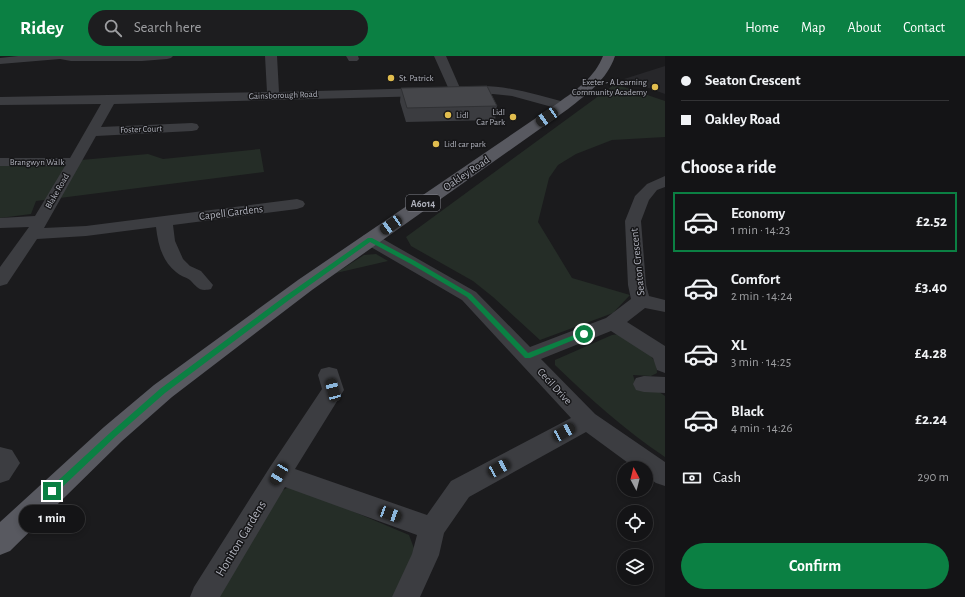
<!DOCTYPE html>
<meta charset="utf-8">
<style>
:root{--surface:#141416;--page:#1d1d1f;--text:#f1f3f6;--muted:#9d9ea1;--line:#333335;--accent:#0b8043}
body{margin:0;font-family:"Alegreya Sans",sans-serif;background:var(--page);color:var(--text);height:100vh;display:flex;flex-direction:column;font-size:15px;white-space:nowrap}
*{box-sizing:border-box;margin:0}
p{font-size:13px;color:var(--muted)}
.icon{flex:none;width:22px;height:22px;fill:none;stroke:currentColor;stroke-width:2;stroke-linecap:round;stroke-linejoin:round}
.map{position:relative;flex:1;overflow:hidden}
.drawer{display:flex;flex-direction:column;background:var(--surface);width:300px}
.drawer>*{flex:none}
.top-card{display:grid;align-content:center;height:88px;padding:0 16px;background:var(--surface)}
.needle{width:26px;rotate:353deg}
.tools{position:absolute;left:617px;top:405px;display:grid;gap:8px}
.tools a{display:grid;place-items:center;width:36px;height:36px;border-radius:50%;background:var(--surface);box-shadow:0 2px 6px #0003,0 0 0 1px var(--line);font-size:20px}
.end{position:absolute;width:18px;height:18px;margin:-9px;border:5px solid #0b8043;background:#fff;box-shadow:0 0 0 2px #fff}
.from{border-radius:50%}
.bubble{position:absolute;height:28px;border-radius:14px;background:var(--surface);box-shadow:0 2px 6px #0003,0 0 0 1px var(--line);font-size:13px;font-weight:700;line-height:28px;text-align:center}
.car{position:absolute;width:12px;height:24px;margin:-12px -6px;border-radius:5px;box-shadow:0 0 3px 1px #0007;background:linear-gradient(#222 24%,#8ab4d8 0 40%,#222 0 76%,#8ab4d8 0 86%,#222 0)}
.top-card b{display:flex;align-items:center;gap:14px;height:38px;font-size:15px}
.top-card b+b{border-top:1px solid var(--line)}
.top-card i{width:10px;height:10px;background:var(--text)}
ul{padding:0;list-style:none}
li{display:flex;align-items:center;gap:12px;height:60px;margin:0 8px 6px;padding:0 8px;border:2px solid transparent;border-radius:0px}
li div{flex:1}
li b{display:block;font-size:15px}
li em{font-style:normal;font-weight:700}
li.on{border-color:var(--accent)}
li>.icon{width:36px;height:36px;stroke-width:1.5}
h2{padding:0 16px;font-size:18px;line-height:48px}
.pay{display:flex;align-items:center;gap:10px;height:44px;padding:0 16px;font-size:15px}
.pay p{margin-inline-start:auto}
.action{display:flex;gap:8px;margin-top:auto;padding:8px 16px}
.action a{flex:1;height:46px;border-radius:24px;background:var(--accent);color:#fff;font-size:16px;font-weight:700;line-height:46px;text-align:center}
header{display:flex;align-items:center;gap:24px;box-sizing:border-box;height:56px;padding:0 20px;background:var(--accent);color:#fff}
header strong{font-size:19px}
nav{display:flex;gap:22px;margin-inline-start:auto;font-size:14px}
.search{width:280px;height:36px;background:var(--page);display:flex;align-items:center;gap:10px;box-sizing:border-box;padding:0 14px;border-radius:22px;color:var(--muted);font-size:15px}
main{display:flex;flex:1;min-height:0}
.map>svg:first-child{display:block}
</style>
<header>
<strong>Ridey</strong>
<div class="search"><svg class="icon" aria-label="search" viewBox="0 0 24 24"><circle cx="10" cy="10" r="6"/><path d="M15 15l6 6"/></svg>Search here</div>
<nav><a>Home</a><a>Map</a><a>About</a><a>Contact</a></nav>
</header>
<main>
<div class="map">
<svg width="665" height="541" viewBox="0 0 665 541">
<rect width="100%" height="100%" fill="#1b1b1d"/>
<path fill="#27272a" d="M665 10V38L624 23Z"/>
<g fill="#252d27">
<path d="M615 28 665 45V81L612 84 576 98 558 109 549 122 538 166 572 222 630 239 613 257 540 284 493 241 473 225 411 190 406 181Z"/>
<path d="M260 93 264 116 36 145 31 158 0 162V110H77L81 104 148 98 163 103Z"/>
<path d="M376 198 388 205 336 217 364 199Z"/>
<path d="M619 278C634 287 658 297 657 317L651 320 633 319 637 332 656 334 665 340V401C625 374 589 342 555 309V304L612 279Z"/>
<path d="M287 432H296L307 436 409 479 415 495 395 541H213L279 436Z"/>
</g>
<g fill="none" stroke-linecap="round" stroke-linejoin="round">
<g fill="#3c3d41" fill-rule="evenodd">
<path d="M18 0H173L171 2 167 3 142 5H71L60 3 0 8V2Z"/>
<path d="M265 0H277L279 36 428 32 432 33 434 36 432 39 428 40 114 48 101 71 192 67 197 68 199 71 197 74 192 75 96 80 44 172 86 170 297 143 303 145 305 148 303 151 297 153 173 169 175 185 183 203 190 210 201 215 213 229 211 233C199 236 197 231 190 224 186 221 180 220 176 216 162 205 158 188 156 171L86 180 37 183 7 228 0 230V211L29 171 0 172V162L35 160 65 110H0V102H70L101 48 0 49V41L267 36Z"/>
<path d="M346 0H358L359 3 357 5H349Z"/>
<path d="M434 0H446L460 32C497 25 533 38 568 47L569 50 568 53 563 54 512 40 493 38H451Z"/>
<path d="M665 120V131L657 134 649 144 641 165 646 229 649 240 665 244V256L645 252 627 266 665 290V317L657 314 653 302 611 275 541 303 595 358 665 406V430L656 427 646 420V412H635L586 376 469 441 444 477 439 499 420 541H392L412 498 417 479 285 431 220 541H190L194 531 270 411 322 333 318 319 321 313 329 311 337 313 344 334 295 413 427 459 451 425 571 362 462 244 364 187 361 183 364 179 370 178 376 179 476 236 530 291 606 262 631 243 628 229 625 165 635 140 647 128Z"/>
<path d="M644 320 665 321V337L644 336 636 334 633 328 636 322Z"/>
<path d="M0 391 12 394 20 407 9 424 0 427Z"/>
</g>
<path fill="#585960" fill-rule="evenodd" d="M603 0H615C607 24 587 38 568 53L312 234 172 341 122 385 10 495 0 499V466L104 371 154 329 298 224 558 47C576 34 595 21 603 0Z"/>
</g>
<path fill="#3b3c40" d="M401 32 497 50 495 64 406 66 400 46Z"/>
<path fill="#45464a" stroke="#303134" d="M487 30 497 50 407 52 401 32Z"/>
<path fill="#0b8043" d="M368 182H372L415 205 471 238 528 297 582 276H587L588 278 530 302H525L467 241 411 208 370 186 289 244 165 337 116 380 55 438H49L48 435 49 433 111 376 160 333 284 241Z"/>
<g fill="#e1bd4e" stroke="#161618" stroke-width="1.5">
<circle cx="391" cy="22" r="4"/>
<circle cx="655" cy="31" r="4"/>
<circle cx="448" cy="59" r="4"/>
<circle cx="513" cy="61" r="4"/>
<circle cx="436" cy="88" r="4"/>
</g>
<g text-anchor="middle" stroke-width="3" stroke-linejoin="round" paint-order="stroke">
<g font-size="9" fill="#afb1bb" stroke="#161618" text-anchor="start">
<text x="399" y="25">St. Patrick</text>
<text x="647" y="29" text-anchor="end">Exeter - A Learning<tspan x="647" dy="10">Community Academy</tspan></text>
<text x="505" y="59" text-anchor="end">Lidl<tspan x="505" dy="10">Car Park</tspan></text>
<text x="456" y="62">Lidl</text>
<text x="444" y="91">Lidl car park</text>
</g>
<g font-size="9" fill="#afb1bb" stroke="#161618">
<text transform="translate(283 39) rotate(-2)" y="3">Gainsborough Road</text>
<text transform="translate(141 73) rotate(-2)" y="3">Foster Court</text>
<text x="37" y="109">Brangwyn Walk</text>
<text transform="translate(57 135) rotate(-60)" y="3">Blake Road</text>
</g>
<rect fill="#161618" stroke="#81828a" stroke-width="1" x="406" y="139" width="34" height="16" rx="3"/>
<g font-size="10" font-weight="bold" fill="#afb1bb">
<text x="423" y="151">A6014</text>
</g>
<g font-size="11" fill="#afb1bb" stroke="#161618">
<text transform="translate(466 117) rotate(-34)" y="4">Oakley Road</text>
<text transform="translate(231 156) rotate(-7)" y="4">Capell Gardens</text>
<text transform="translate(637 206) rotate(-96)" y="4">Seaton Crescent</text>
<text transform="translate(555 330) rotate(47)" y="4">Cecil Drive</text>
</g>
<g font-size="13" fill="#afb1bb" stroke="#161618">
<text transform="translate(240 482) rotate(-59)" y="5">Honiton Gardens</text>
</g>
</g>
</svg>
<div class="tools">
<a><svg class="needle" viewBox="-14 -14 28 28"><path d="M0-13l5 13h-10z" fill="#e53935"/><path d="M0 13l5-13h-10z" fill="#9d9ea1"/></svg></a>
<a><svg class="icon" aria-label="locate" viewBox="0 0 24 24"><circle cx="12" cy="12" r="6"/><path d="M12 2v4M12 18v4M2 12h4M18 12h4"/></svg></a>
<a><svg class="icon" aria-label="layers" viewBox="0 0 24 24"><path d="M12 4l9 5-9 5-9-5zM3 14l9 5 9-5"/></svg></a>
</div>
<i class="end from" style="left:584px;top:278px"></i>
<i class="end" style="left:52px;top:435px"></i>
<div class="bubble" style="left:19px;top:449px;width:66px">1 min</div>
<i class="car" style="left:547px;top:61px;rotate:236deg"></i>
<i class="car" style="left:391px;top:169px;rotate:235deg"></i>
<i class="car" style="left:333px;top:334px;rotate:345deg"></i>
<i class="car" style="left:564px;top:376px;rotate:61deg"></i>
<i class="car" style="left:499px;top:412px;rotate:61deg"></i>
<i class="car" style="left:279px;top:418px;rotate:211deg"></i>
<i class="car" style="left:390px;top:458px;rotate:110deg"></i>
</div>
<section class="drawer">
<div class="top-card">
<b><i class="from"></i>Seaton Crescent</b>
<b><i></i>Oakley Road</b>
</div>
<h2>Choose a ride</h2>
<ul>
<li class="on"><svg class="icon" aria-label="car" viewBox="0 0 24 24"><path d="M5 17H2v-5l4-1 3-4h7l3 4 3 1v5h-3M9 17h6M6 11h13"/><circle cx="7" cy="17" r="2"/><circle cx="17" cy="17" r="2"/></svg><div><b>Economy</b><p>1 min · 14:23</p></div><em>£2.52</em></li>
<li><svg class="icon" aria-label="car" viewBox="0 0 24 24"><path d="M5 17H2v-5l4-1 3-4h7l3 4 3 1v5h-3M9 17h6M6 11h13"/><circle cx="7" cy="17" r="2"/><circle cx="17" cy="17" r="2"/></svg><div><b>Comfort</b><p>2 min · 14:24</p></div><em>£3.40</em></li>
<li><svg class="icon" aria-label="car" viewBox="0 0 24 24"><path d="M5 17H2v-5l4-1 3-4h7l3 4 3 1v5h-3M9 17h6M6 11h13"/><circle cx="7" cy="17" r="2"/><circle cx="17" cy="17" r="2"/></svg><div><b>XL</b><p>3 min · 14:25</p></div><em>£4.28</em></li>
<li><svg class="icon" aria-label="car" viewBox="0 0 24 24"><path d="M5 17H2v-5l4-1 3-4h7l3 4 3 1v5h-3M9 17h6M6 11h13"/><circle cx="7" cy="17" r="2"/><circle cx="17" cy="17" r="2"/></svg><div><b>Black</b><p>4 min · 14:26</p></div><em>£2.24</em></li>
</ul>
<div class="pay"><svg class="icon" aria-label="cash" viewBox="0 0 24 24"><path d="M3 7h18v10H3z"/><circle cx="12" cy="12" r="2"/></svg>Cash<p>290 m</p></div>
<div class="action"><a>Confirm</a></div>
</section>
</main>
